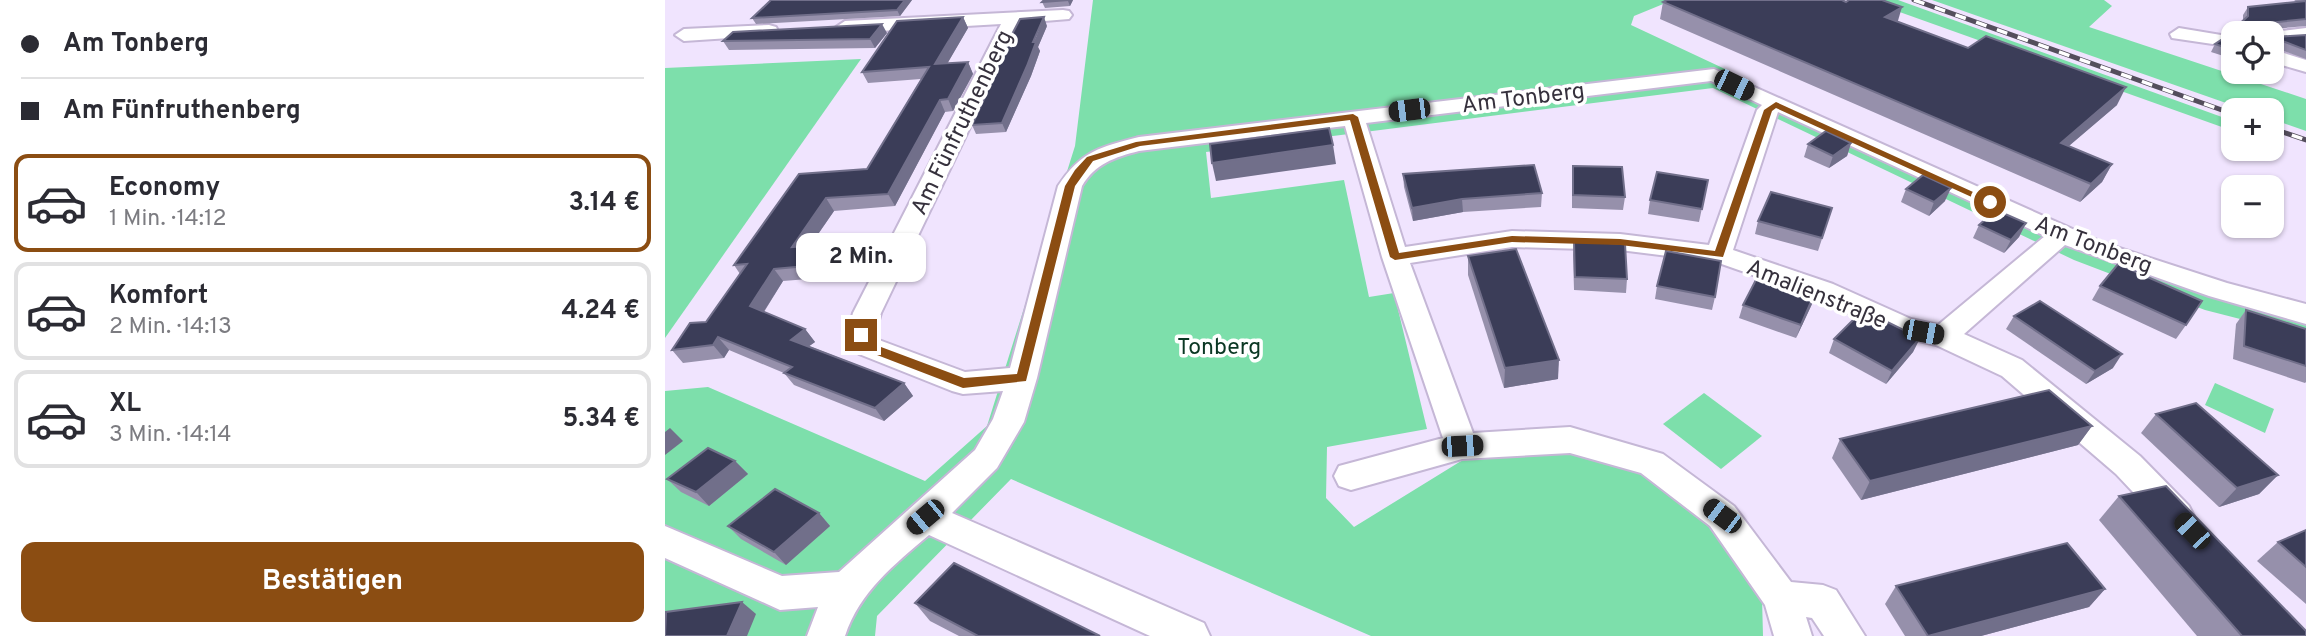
<!DOCTYPE html>
<html lang="de">
<meta charset="utf-8">
<style>
:root{--surface:#fff;--page:#f7f7f7;--text:#2b2b33;--muted:#7c7c81;--line:#e1e1e2;--accent:#8b4d12}
body{margin:0;font-family:Overpass,sans-serif;background:var(--page);color:var(--text);height:100vh;display:flex;flex-direction:column;font-size:26px;white-space:nowrap}
*{box-sizing:border-box;margin:0}
p{font-size:23px;color:var(--muted)}
.icon{flex:none;width:38px;height:38px;fill:none;stroke:currentColor;stroke-width:2;stroke-linecap:round;stroke-linejoin:round}
.map{position:relative;flex:1;overflow:hidden}
.side{display:flex;flex-direction:column;background:var(--surface);width:665px}
.side>*{flex:none}
.top-card{display:grid;align-content:center;height:154px;padding:0 21px;background:var(--surface)}
.buttons{position:absolute;left:1556px;top:21px;display:grid;gap:14px}
.buttons a{display:grid;place-items:center;width:63px;height:63px;border-radius:14px;background:var(--surface);box-shadow:0 2px 5px #0004;font-size:35px}
.end{position:absolute;width:32px;height:32px;margin:-16px;border:9px solid #8b4d12;background:#fff;box-shadow:0 0 0 4px #fff}
.from{border-radius:50%}
.bubble{position:absolute;height:49px;border-radius:14px;background:var(--surface);box-shadow:0 2px 5px #0004;font-size:23px;font-weight:700;line-height:49px;text-align:center}
.car{position:absolute;width:21px;height:42px;margin:-21px -10px;border-radius:9px;box-shadow:0 0 5px 2px #0007;background:linear-gradient(#222 24%,#8ab4d8 0 40%,#222 0 76%,#8ab4d8 0 86%,#222 0)}
.top-card b{display:flex;align-items:center;gap:24px;height:66px;font-size:26px}
.top-card b+b{border-top:2px solid var(--line)}
.top-card i{width:18px;height:18px;background:var(--text)}
ul{padding:0;list-style:none}
li{display:flex;align-items:center;gap:21px;height:98px;margin:0 14px 10px;padding:0 7px;border:4px solid var(--line);border-radius:14px}
li div{flex:1}
li b{display:block;font-size:26px}
li em{font-style:normal;font-weight:700}
li.active{border-color:var(--accent)}
li>.icon{width:63px;height:63px;stroke-width:1.5}
.primary-button{display:flex;gap:14px;margin-top:auto;padding:14px 21px}
.primary-button a{flex:1;height:80px;border-radius:14px;background:var(--accent);color:#fff;font-size:28px;font-weight:700;line-height:80px;text-align:center}
main{display:flex;flex:1;min-height:0}
.map>svg:first-child{display:block}
</style>
<main>
<section class="side">
<div class="top-card">
<b><i class="from"></i>Am Tonberg</b>
<b><i></i>Am Fünfruthenberg</b>
</div>
<ul>
<li class="active"><svg class="icon" aria-label="car" viewBox="0 0 24 24"><path d="M5 17H2v-5l4-1 3-4h7l3 4 3 1v5h-3M9 17h6M6 11h13"/><circle cx="7" cy="17" r="2"/><circle cx="17" cy="17" r="2"/></svg><div><b>Economy</b><p>1 Min. · 14:12</p></div><em>3.14 €</em></li>
<li><svg class="icon" aria-label="car" viewBox="0 0 24 24"><path d="M5 17H2v-5l4-1 3-4h7l3 4 3 1v5h-3M9 17h6M6 11h13"/><circle cx="7" cy="17" r="2"/><circle cx="17" cy="17" r="2"/></svg><div><b>Komfort</b><p>2 Min. · 14:13</p></div><em>4.24 €</em></li>
<li><svg class="icon" aria-label="car" viewBox="0 0 24 24"><path d="M5 17H2v-5l4-1 3-4h7l3 4 3 1v5h-3M9 17h6M6 11h13"/><circle cx="7" cy="17" r="2"/><circle cx="17" cy="17" r="2"/></svg><div><b>XL</b><p>3 Min. · 14:14</p></div><em>5.34 €</em></li>
</ul>
<div class="primary-button"><a>Bestätigen</a></div>
</section>
<div class="map">
<svg width="1641" height="636" viewBox="0 0 1641 636">
<rect width="100%" height="100%" fill="#f0e4fe"/>
<g fill="#7ddfab">
<path d="M428 0H1008L969 16 966 25 1060 69 1115 99 1406 231 1562 284 1641 306V336L1540 310 1409 260 1048 88 541 152 546 198 679 180 704 297 729 293 762 429 662 447 661 498 689 527 801 458 905 449 980 473 1050 525 1097 598 1098 636H706L346 479 212 616 210 636H0V391L43 387 260 481 322 426 410 146Z"/>
<path d="M1201 0H1233L1568 121V131Z"/>
<path d="M1267 0H1439L1447 6 1424 27 1641 99V131L1607 119 1606 110H1581Z"/>
<path d="M196 59 0 338V68Z"/>
<path d="M1550 383 1609 409 1600 433 1540 405Z"/>
<path d="M1039 393 1097 436 1056 469 998 424Z"/>
</g>
<g fill="none" stroke-linecap="round" stroke-linejoin="round">
<g stroke="#c5b7d6" stroke-width="4">
<g id="minor">
<path d="M398 10 404 11 407 15 404 19 355 23 216 313 210 334 214 340 300 372 345 368 393 186C416 151 435 147 474 137L1049 69 1439 243 1562 283 1641 304V324L1544 296 1400 245 1299 334 1357 360 1475 456 1524 506 1529 516 1524 526 1512 531 1500 526 1451 474 1337 376 1271 345 1229 335 1148 296 1051 262 955 250 847 247 745 263 808 433 905 427 998 454 1069 506 1126 582 1158 585 1171 590 1200 636H1159L1147 618 1141 617 1147 636H1109L1100 605 1045 526 976 473 905 453 797 459 686 490 674 486 669 476 674 466 778 438 717 257 680 126 474 151C450 157 430 164 417 186L372 378 359 422 332 468 287 513 539 623 545 636H485L264 535C229 565 195 591 180 636H142L153 607 115 610 0 558V526L117 576 174 572 310 450 328 419 338 391 298 394 287 391 194 354 182 335 188 313 336 24 180 33 171 27 180 21ZM1046 81 1097 105 1092 110 1044 245 955 234 847 231 740 247 701 123ZM1113 112 1380 236 1273 325 1246 319 1168 284 1068 250Z"/>
<path d="M104 25 111 27 113 31 111 35 19 41 10 35 19 29Z"/>
<path d="M1514 28 1568 37V47L1507 38 1505 34Z"/>
<path d="M1641 28V40L1606 43V33H1599Z"/>
<path d="M1606 49 1641 60V72L1606 62Z"/>
</g>
</g>
<use href="#minor" fill="#fff" fill-rule="evenodd"/>
<g stroke="#544e5c" stroke-width="5">
<g id="rail">
<path d="M1249 0 1568 114"/>
<path d="M1606 128 1641 140"/>
</g>
</g>
<use href="#rail" stroke="#fff" stroke-width="3.5" stroke-dasharray="11" stroke-linecap="butt"/>
</g>
<g fill="#9690ab">
<path d="M247 0 235 16 91 24 87 18Z"/>
<path d="M408 0 405 6 380 8 377 2Z"/>
<path d="M1629 0H1641V26L1608 29 1609 37 1641 35V59L1608 47V54L1613 57 1606 65V33H1568V35L1566 34 1571 27 1578 20V15L1583 7 1632 2Z"/>
<path d="M998 2 1232 21 1452 105 1404 146 1447 164 1437 182 1415 202 995 19Z"/>
<path d="M298 17 303 28 282 64 303 62 308 74 288 111 280 112 230 206 169 211 145 246 197 242 205 254 194 275 118 281 99 312 140 329 150 342 144 346 239 383 248 396 219 421 129 385 119 373 64 350 59 358 18 363 7 350 41 322 75 274 69 265 202 169 256 79 203 83 197 72Z"/>
<path d="M382 26 373 47 375 51 366 76 341 132 311 134 307 125 316 107 312 100Z"/>
<path d="M222 33 210 48 64 50 58 41Z"/>
<path d="M1568 41V59L1546 52 1550 44Z"/>
<path d="M1186 143 1182 156 1164 168 1139 157 1143 144Z"/>
<path d="M908 166 960 197 958 210 907 208V179Z"/>
<path d="M738 174 877 193 876 207 798 212 748 221 739 187Z"/>
<path d="M1043 180 1034 222 983 214 985 200Z"/>
<path d="M1241 189 1280 201 1264 216 1236 202Z"/>
<path d="M1167 208 1153 251 1090 234 1093 221Z"/>
<path d="M1361 223 1354 237 1339 253 1308 238 1314 225Z"/>
<path d="M909 241 962 279 961 293 909 290 908 255Z"/>
<path d="M803 256 893 379 839 388 803 275Z"/>
<path d="M992 286 1050 297 1047 310 990 299Z"/>
<path d="M1435 286 1521 325 1511 339 1427 300Z"/>
<path d="M1147 304 1131 338 1074 318 1078 305Z"/>
<path d="M1581 310 1641 329V382L1640 383 1568 359 1571 324Z"/>
<path d="M1349 316 1448 368 1421 384 1341 329Z"/>
<path d="M1255 338 1248 352 1221 384 1164 353 1169 339Z"/>
<path d="M1491 414 1613 475 1594 494 1554 507 1476 433Z"/>
<path d="M1427 426 1413 445 1196 500 1167 458 1175 439Z"/>
<path d="M70 461 83 474 44 506 16 492 2 479Z"/>
<path d="M1454 496 1641 636H1532L1434 520Z"/>
<path d="M154 513 165 526 121 565 76 539 63 526Z"/>
<path d="M1641 530V604L1592 561 1613 542Z"/>
<path d="M1231 586 1440 589 1424 607 1316 636H1240L1220 604Z"/>
<path d="M250 603 435 636H294L265 621Z"/>
</g>
<g fill="#716f8a">
<path d="M240 0H247L235 16 232 10Z"/>
<path d="M404 0H408L405 6 403 1Z"/>
<path d="M1237 7 1232 24 1220 17Z"/>
<path d="M298 17 303 28 275 76 270 64Z"/>
<path d="M379 17 382 26 373 47 375 51 366 76 341 132 337 123Z"/>
<path d="M217 24 222 33 210 48 205 39Z"/>
<path d="M1613 57 1607 65H1606V58Z"/>
<path d="M303 62 308 74 288 111 283 99Z"/>
<path d="M1461 87 1452 105 1386 161 1396 143Z"/>
<path d="M275 100 280 112 230 206 223 194Z"/>
<path d="M1186 143 1182 156 1164 168 1168 156Z"/>
<path d="M668 145 671 164 551 181 547 163Z"/>
<path d="M1447 164 1437 182 1415 202 1426 184Z"/>
<path d="M1286 188 1280 201 1264 216 1269 202Z"/>
<path d="M161 198 169 211 135 260 127 247Z"/>
<path d="M797 199 798 212 748 221 747 208Z"/>
<path d="M1361 223 1354 237 1339 253 1346 240Z"/>
<path d="M197 242 205 254 194 275 186 262Z"/>
<path d="M109 269 118 281 94 319 85 306Z"/>
<path d="M1151 290 1147 304 1131 338 1136 325Z"/>
<path d="M140 329 150 342 136 352 126 340Z"/>
<path d="M53 337 64 350 59 358 48 345Z"/>
<path d="M1255 338 1248 352 1221 384 1227 371Z"/>
<path d="M1457 354 1448 368 1421 384 1430 371Z"/>
<path d="M894 360 893 379 839 388 840 368Z"/>
<path d="M239 383 248 396 219 421 210 408Z"/>
<path d="M1427 426 1413 445 1196 500 1205 481Z"/>
<path d="M5 428 18 441 0 455V432Z"/>
<path d="M70 461 83 474 44 506 31 492Z"/>
<path d="M1613 475 1594 494 1554 507 1572 488Z"/>
<path d="M154 513 165 526 121 565 109 552Z"/>
<path d="M1440 589 1424 607 1316 636H1265Z"/>
<path d="M77 602 91 614 82 636H62Z"/>
</g>
<g fill="#3b3d58" stroke="#716f8a" stroke-width="2">
<path d="M106 0H240L232 10 87 18Z"/>
<path d="M379 0H404L377 2Z"/>
<path d="M1002 0H1177L1181 2 1184 0H1217L1237 7 1220 17 1303 48 1321 36 1461 87 1396 143 1447 164 1426 184 998 2Z"/>
<path d="M1641 1V19L1603 23 1601 26 1608 28 1609 37 1641 35V50L1612 39 1608 41V54L1613 57 1606 58V33H1575V29L1571 27 1583 16V7Z"/>
<path d="M298 17 270 64 303 62 283 99 275 100 223 194 161 198 127 247 197 242 186 262 109 269 85 306 140 329 126 340 239 383 210 408 119 373 127 367 53 337 48 345 7 350 25 323 41 322 82 264 69 265 134 174 202 169 264 67 197 72 232 21Z"/>
<path d="M379 17 368 42H371L362 66 337 123 307 125 319 99 312 100 355 19Z"/>
<path d="M217 24 205 39 58 41 68 32Z"/>
<path d="M1556 40 1568 41V50L1550 44Z"/>
<path d="M664 128 668 145 547 163 545 144Z"/>
<path d="M1161 131 1186 143 1168 156 1143 144Z"/>
<path d="M869 165 877 193 797 199 747 208 738 174Z"/>
<path d="M908 166 957 167 960 197 908 195Z"/>
<path d="M992 172 1043 180 1037 209 985 200Z"/>
<path d="M1258 175 1286 188 1269 202 1241 189Z"/>
<path d="M1106 192 1167 208 1157 238 1093 221Z"/>
<path d="M1331 210 1361 223 1346 240 1314 225Z"/>
<path d="M909 241 960 244 962 279 910 277Z"/>
<path d="M851 249 894 360 840 368 803 256Z"/>
<path d="M1001 251 1056 261 1050 297 992 286Z"/>
<path d="M1453 264 1537 301 1521 325 1435 286Z"/>
<path d="M1095 272 1151 290 1136 325 1078 305Z"/>
<path d="M1375 301 1457 354 1430 371 1349 316Z"/>
<path d="M1198 310 1255 338 1227 371 1169 339Z"/>
<path d="M1581 310 1641 329V366L1579 346Z"/>
<path d="M1384 390 1427 426 1205 481 1175 439Z"/>
<path d="M1531 403 1613 475 1572 488 1491 414Z"/>
<path d="M43 448 70 461 31 492 2 479Z"/>
<path d="M1501 486 1641 631V636H1577L1454 496Z"/>
<path d="M110 489 154 513 109 552 63 526Z"/>
<path d="M1641 530V567L1613 542Z"/>
<path d="M1402 543 1440 589 1263 636 1231 586Z"/>
<path d="M289 563 435 636H313L250 603Z"/>
<path d="M77 602 62 636H0L1 612Z"/>
</g>
<path fill="#8b4d12" d="M1111 102 1330 202 1322 204 1111 108 1107 111 1058 257 955 245 847 242 730 260 725 257 685 120 475 146 428 161 410 186 361 381 298 388 199 350 190 335 196 331 200 333 208 344 299 378 352 374 400 186 410 170 422 157 471 142 688 114 693 117 734 253 847 236 955 239 1050 251 1099 110Z"/>
<g text-anchor="middle" stroke-width="7" stroke-linejoin="round" paint-order="stroke">
<g font-size="23" fill="#36313d" stroke="#fff">
<text transform="translate(858 97) rotate(-7)" y="8">Am Tonberg</text>
<text transform="translate(296 122) rotate(-64)" y="8">Am Fünfruthenberg</text>
<text transform="translate(1429 244) rotate(21)" y="8">Am Tonberg</text>
<text transform="translate(1152 293) rotate(22)" y="8">Amalienstraße</text>
</g>
<g font-size="23" fill="#0a3723" stroke="#fff">
<text x="554" y="354">Tonberg</text>
</g>
</g>
</svg>
<div class="buttons">
<a><svg class="icon" aria-label="locate" viewBox="0 0 24 24"><circle cx="12" cy="12" r="6"/><path d="M12 2v4M12 18v4M2 12h4M18 12h4"/></svg></a>
<a>+</a>
<a>−</a>
</div>
<i class="end from" style="left:1325px;top:202px"></i>
<i class="end" style="left:196px;top:335px"></i>
<div class="bubble" style="left:131px;top:233px;width:130px">2 Min.</div>
<i class="car" style="left:1069px;top:85px;rotate:116deg"></i>
<i class="car" style="left:744px;top:110px;rotate:263deg"></i>
<i class="car" style="left:1258px;top:332px;rotate:101deg"></i>
<i class="car" style="left:797px;top:446px;rotate:87deg"></i>
<i class="car" style="left:1057px;top:516px;rotate:307deg"></i>
<i class="car" style="left:260px;top:517px;rotate:230deg"></i>
<i class="car" style="left:1527px;top:531px;rotate:316deg"></i>
</div>
</main>
